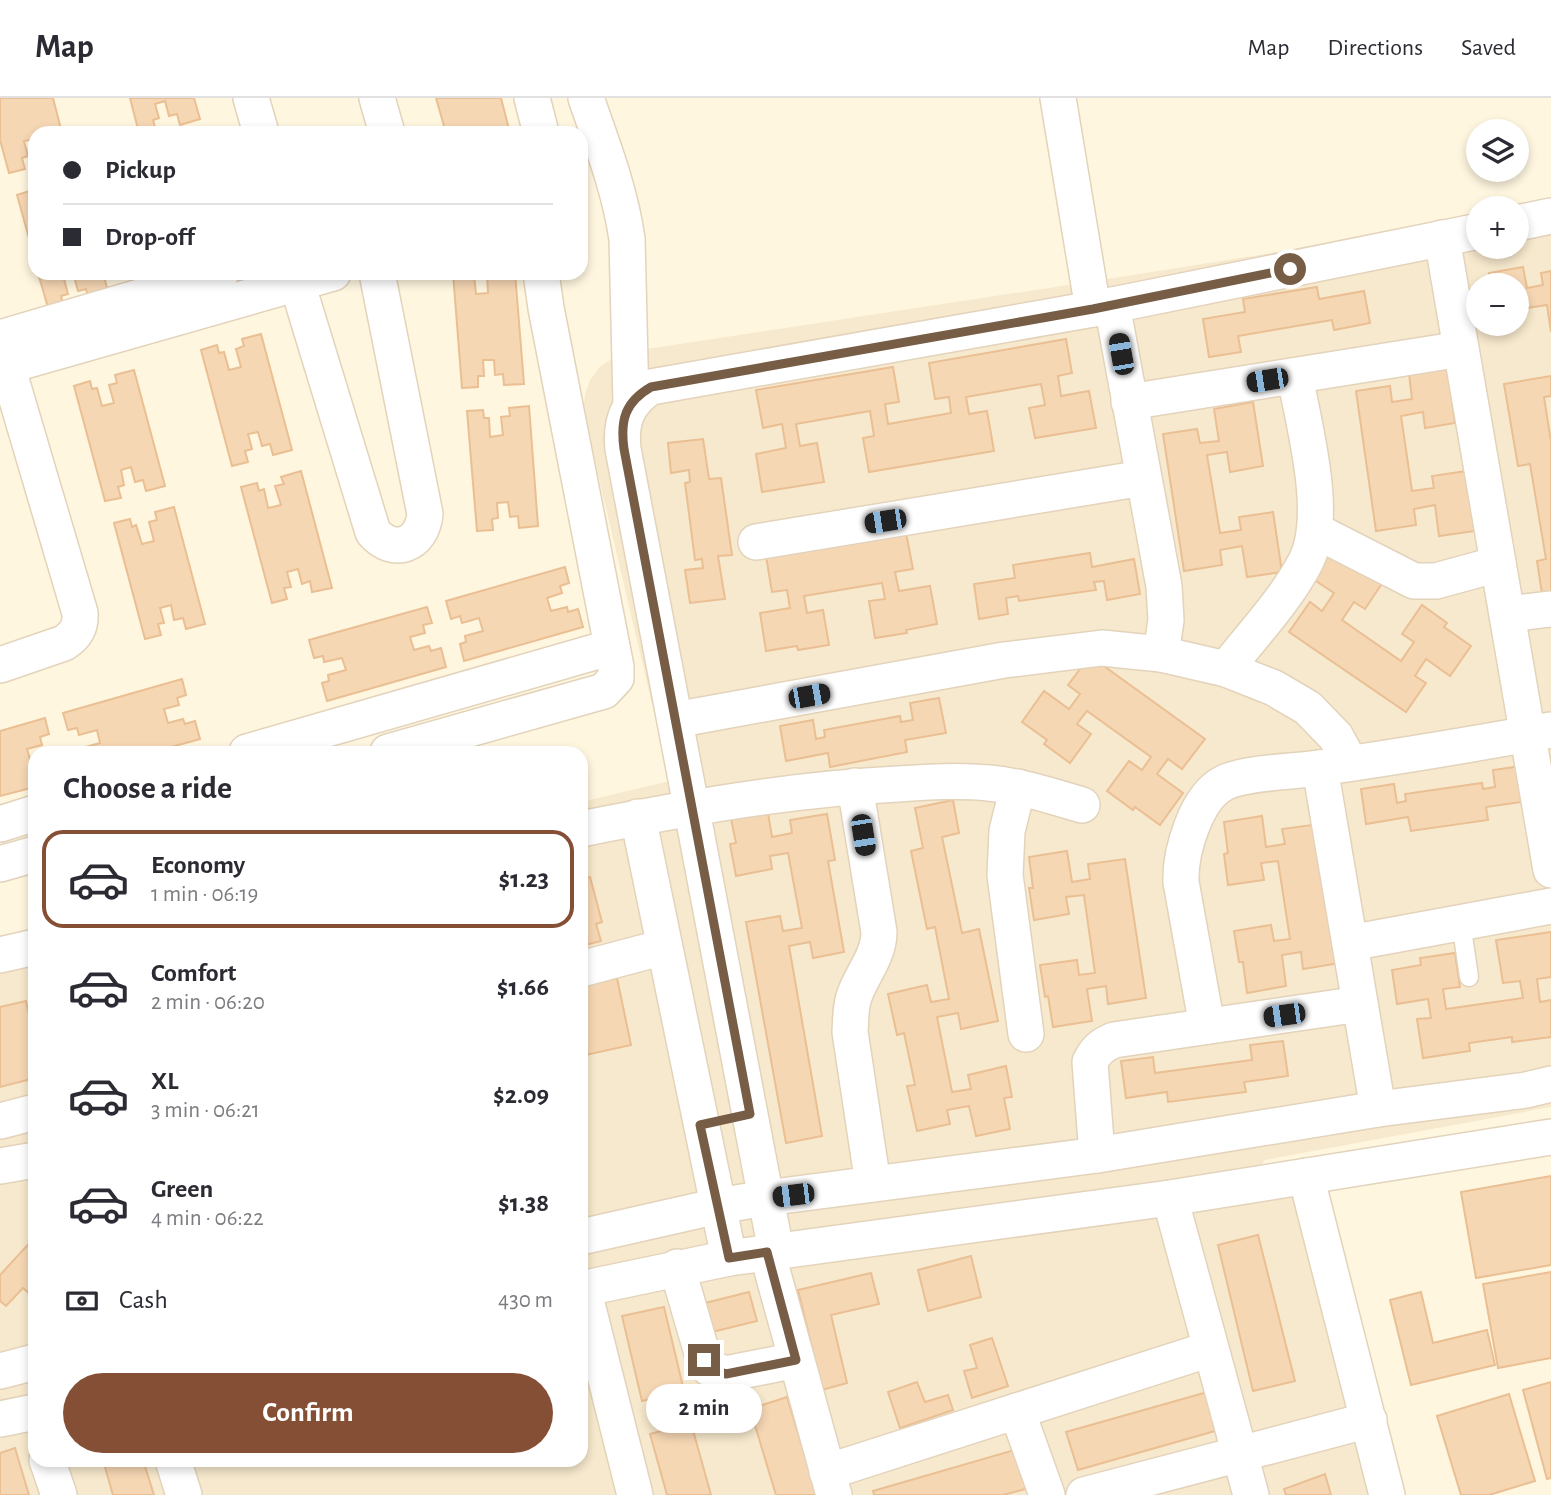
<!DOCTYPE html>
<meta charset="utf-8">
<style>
:root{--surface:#fff;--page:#f7f7f7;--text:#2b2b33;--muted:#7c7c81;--line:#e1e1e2;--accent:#854f35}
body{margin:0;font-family:"Alegreya Sans",sans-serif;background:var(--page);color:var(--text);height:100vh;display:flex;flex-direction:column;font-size:26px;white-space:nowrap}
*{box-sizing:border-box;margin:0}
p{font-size:23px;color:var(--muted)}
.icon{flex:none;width:38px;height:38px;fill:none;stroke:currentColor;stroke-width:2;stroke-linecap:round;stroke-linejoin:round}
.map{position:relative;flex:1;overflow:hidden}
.sheet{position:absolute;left:28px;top:648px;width:560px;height:721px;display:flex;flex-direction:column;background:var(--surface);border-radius:21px;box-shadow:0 4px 10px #0003}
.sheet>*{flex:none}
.banner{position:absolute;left:28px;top:28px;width:560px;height:154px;border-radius:21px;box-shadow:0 4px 10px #0003;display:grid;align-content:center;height:154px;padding:0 35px;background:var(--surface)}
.controls{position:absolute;left:1466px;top:21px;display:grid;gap:14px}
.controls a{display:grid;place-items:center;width:63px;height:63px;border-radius:50%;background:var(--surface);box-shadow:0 4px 10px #0003;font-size:35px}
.end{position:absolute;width:32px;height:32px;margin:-16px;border:9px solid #775d45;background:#fff;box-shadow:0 0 0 4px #fff}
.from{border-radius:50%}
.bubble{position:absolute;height:49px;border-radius:24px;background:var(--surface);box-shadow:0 4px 10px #0003;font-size:23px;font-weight:700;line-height:49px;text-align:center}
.car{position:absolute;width:21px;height:42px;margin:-21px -10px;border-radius:9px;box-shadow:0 0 5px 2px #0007;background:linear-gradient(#222 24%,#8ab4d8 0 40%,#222 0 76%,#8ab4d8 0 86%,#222 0)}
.banner b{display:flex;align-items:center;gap:24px;height:66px;font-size:26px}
.banner b+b{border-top:2px solid var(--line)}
.banner i{width:18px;height:18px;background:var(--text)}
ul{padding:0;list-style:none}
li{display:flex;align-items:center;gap:21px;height:98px;margin:0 14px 10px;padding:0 21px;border:4px solid transparent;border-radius:21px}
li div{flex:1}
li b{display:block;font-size:26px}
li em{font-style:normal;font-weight:700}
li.active{border-color:var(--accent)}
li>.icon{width:63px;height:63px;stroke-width:1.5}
h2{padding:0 35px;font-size:32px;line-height:84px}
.pay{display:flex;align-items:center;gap:18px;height:77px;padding:0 35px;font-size:26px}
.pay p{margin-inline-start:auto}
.button{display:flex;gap:14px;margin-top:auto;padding:14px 35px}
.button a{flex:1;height:80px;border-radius:42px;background:var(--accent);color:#fff;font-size:28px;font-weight:700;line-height:80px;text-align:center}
header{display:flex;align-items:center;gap:42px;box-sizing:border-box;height:98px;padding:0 35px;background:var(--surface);border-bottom:2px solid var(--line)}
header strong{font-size:33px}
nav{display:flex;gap:38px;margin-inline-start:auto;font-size:24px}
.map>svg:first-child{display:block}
</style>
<header>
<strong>Map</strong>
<nav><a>Map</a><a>Directions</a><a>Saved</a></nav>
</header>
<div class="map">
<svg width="1551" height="1397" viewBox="0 0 1551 1397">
<rect width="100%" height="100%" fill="#fef6df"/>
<path fill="#f7e9cd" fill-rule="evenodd" d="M1551 110V1009L1265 1062 1262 1066 1280 1072 1295 1084 1378 1397H0V838L35 829V1362H581V704L670 683 583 312 585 297 590 282 600 269 613 260 627 254 1114 180 1479 122V149H1517V116ZM1479 187H1517V226H1479Z"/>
<g fill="#f6d7b4" stroke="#eabf93" stroke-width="2">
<path d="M0 0H53L62 35H35V41L24 43 28 58 22 60 25 71 9 75 0 42Z"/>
<path d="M130 0H194L200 21 180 27 177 16 169 18 165 3 155 6 159 20 153 22 156 33 139 35Z"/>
<path d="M436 0H501L510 35H446Z"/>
<path d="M33 92 35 99V162L17 97Z"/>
<path d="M1523 169 1527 190 1543 187 1541 175 1551 173V234L1547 207 1520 211 1522 223 1517 224V187H1491L1489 175Z"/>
<path d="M38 175H103L109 197 89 202 86 191 78 193 74 178 64 181 68 196 61 198 64 209 49 213Z"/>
<path d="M453 175H469V177H474L476 196 488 195 487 176 515 175 524 286 504 287 503 276 495 277 494 262H483L484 278H478V289L462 290Z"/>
<path d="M1317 189 1319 201 1364 193 1370 225 1334 232 1332 222 1238 238 1241 254 1209 259 1203 221 1245 214 1243 201Z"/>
<path d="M261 236 292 352 273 357 270 346 262 348 258 334 248 336 252 351 245 353 248 364 232 368 201 252 217 247 219 255 224 254 229 272 241 269 236 251 244 248 242 241Z"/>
<path d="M1066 241 1072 275 1058 278 1061 298 1089 293 1096 330 1035 340 1029 310 1045 307 1041 286 966 299 969 316 987 313 994 353 869 374 863 340 874 338 870 313 796 326 800 348 817 345 824 384 762 394 756 356 786 350 782 326 763 330 756 292 893 269 899 304 885 306 888 326 951 315 949 299 935 301 929 265Z"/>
<path d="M1446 262 1455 325 1425 330 1423 314 1401 318 1412 393 1434 390 1432 378 1467 373 1475 433 1439 438 1435 407 1414 411 1416 427 1376 433 1356 293 1390 288 1392 304 1412 301 1408 267Z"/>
<path d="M134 272 165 388 146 393 143 382 135 384 131 369 121 372 124 387 118 389 121 400 105 403 74 288 90 283 92 291 97 290 102 308 114 305 109 287 117 285 115 277Z"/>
<path d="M1551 278V298L1544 299 1551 344V495L1542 496 1537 463 1546 461 1530 366 1518 368 1504 286Z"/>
<path d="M1253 304 1263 368 1230 374 1227 354 1207 357 1220 435 1241 432 1239 419 1273 414 1282 474 1247 479 1242 448 1220 452 1222 467 1184 473 1163 336 1197 331 1200 345 1219 343 1214 311Z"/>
<path d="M529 308 538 428 519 430 518 418 510 419 508 404 497 405 498 420 492 421 493 432 477 433 467 313 483 312 484 320H489L490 339 503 337 501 319 510 318 509 310Z"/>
<path d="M703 341 709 381 721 380 732 457 718 458 725 501 690 505 685 472 703 470 702 461 695 462 685 385 690 384 689 372 671 375 668 345Z"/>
<path d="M301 373 332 490 312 494 310 483 302 486 298 471 287 474 291 489 284 490 287 501 272 505 241 389 257 385 259 393 264 391 268 410 281 407 275 388 284 386 281 379Z"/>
<path d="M174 409 205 526 186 531 183 520 174 522 171 507 160 510 164 525 158 526 161 537 145 541 114 425 130 421 132 429 136 427 142 446 154 443 149 424 157 422 155 414Z"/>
<path d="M906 435 913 471 895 474 899 493 930 488 937 526 906 532 907 535 875 540 869 503 885 501 882 485 804 498 807 515 823 512 829 547 798 552 797 548 766 553 760 515 790 510 787 492 772 494 766 458Z"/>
<path d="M1331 448 1383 484 1365 511 1354 504 1342 522 1401 563 1414 544 1402 536 1422 507 1447 525 1444 529 1471 548 1450 578 1426 561 1415 578 1426 585 1406 614 1289 534 1310 504 1322 513 1334 495 1310 479Z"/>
<path d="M1090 455 1092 469 1134 461 1140 496 1107 502 1104 483 1094 484 1096 492 1019 503 1018 498 1006 500 1008 516 979 521 974 486 1015 480 1013 467Z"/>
<path d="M565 469 569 485 560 488 562 495 547 500 551 513 567 509 568 514 578 511 583 529 464 563 460 546 466 544 465 538 483 533 479 520 462 525 460 518 451 521 446 503Z"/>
<path d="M427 509 432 525 423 527 425 535 410 539 414 552 429 548 431 553 441 550 446 569 327 603 322 585 329 583 328 577 346 572 342 560 324 564 323 558 314 560 309 542Z"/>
<path d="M1090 558 1205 641 1182 671 1168 661 1157 676 1183 695 1160 727 1135 709 1133 712 1107 693 1129 663 1142 672 1151 659 1087 613 1077 626 1091 636 1070 665 1044 646 1047 642 1022 624 1044 593 1069 611 1080 596 1068 587Z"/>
<path d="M182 581 186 597 177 600 179 607 164 611 168 625 183 621 185 626 195 623 200 641 153 654H83L82 650 100 645 97 632 79 637 77 630 68 632 63 615Z"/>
<path d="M939 600 946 635 905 642 907 654 830 669 828 655 786 663 780 628 813 622 816 641 825 639 824 632 900 618 901 624 913 622 910 605Z"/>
<path d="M45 620 49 636 40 639 42 647 27 651 31 664 35 663V689L0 698V633Z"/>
<path d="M1522 668 1527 703 1486 709 1488 722 1411 733 1408 719 1366 726 1361 691 1394 686 1397 705 1406 703 1405 696 1482 685 1483 691 1495 689 1493 672Z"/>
<path d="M953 702 959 735 942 739 962 835 979 831 998 923 961 931 958 915 937 919 952 994 971 991 968 977 1006 968 1012 999 1004 1000 1010 1031 976 1038 969 1008 947 1012 950 1026 917 1033 907 988 915 987 904 935 897 937 888 896 927 887 931 904 949 901 935 829 927 831 911 753 923 750 915 710Z"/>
<path d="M767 709 772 739 792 735 790 722 827 716 835 762 828 763 844 854 813 860 810 844 789 848 822 1038 786 1045 746 824 780 818 783 833 802 830 788 755 770 758 772 771 736 778 730 746 736 745 730 716Z"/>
<path d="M1262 718 1266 749 1285 746 1282 731 1319 726 1340 865 1303 871 1301 854 1282 857 1286 888 1247 895 1243 864H1239L1234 833 1271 827 1274 843 1290 841 1278 763 1261 765 1264 782 1228 787 1224 756 1228 755 1224 724Z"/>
<path d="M1067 753 1072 784 1090 781 1088 766 1125 761 1146 900 1108 906 1106 888 1087 891 1092 923 1053 929 1048 898 1045 899 1040 867 1077 862 1079 877 1095 875 1084 797 1066 799 1069 816 1034 822 1029 790H1033L1029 759Z"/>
<path d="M581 771 584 781 590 779 602 824 596 826 601 843 581 848Z"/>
<path d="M1551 834V879L1537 881 1540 904 1551 902V939L1512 944V939L1469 945 1470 953 1423 960 1417 921 1431 920 1428 901 1397 906 1392 872 1421 867 1420 860 1455 855 1460 889 1443 891 1446 911 1523 900 1520 883 1503 885 1496 842Z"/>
<path d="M602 874 604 883 617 880 631 947 581 958V879Z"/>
<path d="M26 903 28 913 35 912V980L0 989V909Z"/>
<path d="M1283 943 1288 978 1244 984 1246 994 1168 1004 1167 994 1126 1000 1121 963 1153 959 1155 975 1252 962 1250 947Z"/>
<path d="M1551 1078V1167L1476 1180 1461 1094Z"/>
<path d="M1258 1137 1295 1283 1253 1293 1218 1147Z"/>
<path d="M35 1139V1201L23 1190 6 1208 0 1203V1177Z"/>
<path d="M971 1158 981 1199 928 1213 918 1172Z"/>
<path d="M1551 1174V1260L1498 1270 1483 1186Z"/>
<path d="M871 1175 879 1206 831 1217 847 1285 822 1292 798 1192Z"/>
<path d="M749 1194 757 1223 712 1234 705 1205Z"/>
<path d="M1421 1194 1433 1245 1487 1232 1495 1267 1411 1287 1390 1202Z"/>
<path d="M664 1209 684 1293 642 1303 622 1218Z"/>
<path d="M992 1240 1008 1288 972 1300 964 1273 977 1270 970 1247Z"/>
<path d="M917 1284 925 1304 948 1297 953 1312 900 1330 888 1294Z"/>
<path d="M1551 1284V1380L1547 1381 1523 1292Z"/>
<path d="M1211 1293 1222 1331 1078 1372 1066 1334Z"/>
<path d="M1509 1296 1535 1383 1489 1397H1461L1437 1318Z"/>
<path d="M787 1299 817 1397H776L750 1311Z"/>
<path d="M691 1325 711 1397H667L650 1336Z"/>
<path d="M15 1350 29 1397H0V1355Z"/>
<path d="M1018 1351 1029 1390 1003 1397H874L873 1393Z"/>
<path d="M103 1362H143L154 1397H113Z"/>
<path d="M1325 1376 1331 1397H1286L1284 1391Z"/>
</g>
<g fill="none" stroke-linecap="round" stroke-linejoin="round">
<g stroke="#e3d3bb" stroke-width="21">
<path id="lane" d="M1461 824 1469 879"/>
</g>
<g stroke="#e3d3bb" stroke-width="38">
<g id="street">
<path d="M251 0 261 35"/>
<path d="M377 0 387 35"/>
<path d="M532 0 541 35"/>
<path d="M586 0C602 46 620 92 627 141L631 305"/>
<path d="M1058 0 1093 211"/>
<path d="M1517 125 1551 118"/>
<path d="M1442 140 1551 772"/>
<path d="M297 185 373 434C394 458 422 447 425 416L377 175"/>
<path d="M1112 207 1164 488 1166 522 1161 556"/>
<path d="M0 240 221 175"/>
<path d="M0 270 333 175"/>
<path d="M1129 304 1461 251"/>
<path d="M1316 433 1414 483H1436L1498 466"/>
<path d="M756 444 1143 380"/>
<path d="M1507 516 1551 511"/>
<path d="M0 567 64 545C76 537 81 529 80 515L7 268"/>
<path d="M1226 571C1253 536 1286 502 1306 463 1329 416 1304 329 1295 278"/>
<path d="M675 622 1004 562 1102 550 1161 556 1226 571 1274 590 1308 610 1336 639 1350 665"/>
<path d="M247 654 612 549"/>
<path d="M388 654 604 593 616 580V569L546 210 541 175"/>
<path d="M1320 670 1378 1011"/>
<path d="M855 688 879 834C879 857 863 875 855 896 850 908 851 921 850 934L873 1086"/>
<path d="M1018 689 1007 733 1005 777 1026 936"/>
<path d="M638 719 729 1160"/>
<path d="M0 726 35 715"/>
<path d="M581 731C686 710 791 691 898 686 928 684 959 682 989 685 1021 688 1051 698 1082 707"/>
<path d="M0 766 35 756"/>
<path d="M1350 845 1551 808"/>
<path d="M0 857 35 849"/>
<path d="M581 871 664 849"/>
<path d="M1207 928 1181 784C1180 754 1196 699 1224 685 1245 674 1294 674 1319 670 1397 659 1474 646 1551 632"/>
<path d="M0 1023 35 1014"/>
<path d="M1097 1057 1090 964C1096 952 1102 947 1114 942L1360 906"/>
<path d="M0 1068 35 1062"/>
<path d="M1306 1078 1387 1397"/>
<path d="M1170 1100 1251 1397"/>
<path d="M581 1139 718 1108 766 1100 1097 1057 1378 1011 1526 992 1551 986"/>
<path d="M776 1153 623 351C620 324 627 304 651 289L1093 211 1479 133"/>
<path d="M767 1154 834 1397"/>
<path d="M677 1169 704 1262 709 1270 726 1276 796 1262"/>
<path d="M583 1190 635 1397"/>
<path d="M581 1191 729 1160 1170 1100 1551 1039"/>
<path d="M0 1273 35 1264"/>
<path d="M1017 1313 1047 1397"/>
<path d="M0 1321 35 1314"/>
<path d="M47 1362 59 1397"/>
<path d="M173 1362 184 1397"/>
<path d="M827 1374 1210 1251"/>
<path d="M1084 1397 1369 1322"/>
</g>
</g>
<use href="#lane" stroke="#fff" stroke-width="18"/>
<use href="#street" stroke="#fff" stroke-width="35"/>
</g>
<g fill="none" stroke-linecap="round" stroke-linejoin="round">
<path stroke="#775d45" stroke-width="9" d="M704 1262 709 1270 726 1276 796 1262 767 1154 729 1160 700 1027 750 1016 624 351C620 322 625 304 651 289L1093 211 1290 171"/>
</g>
</svg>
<div class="controls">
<a><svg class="icon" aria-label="layers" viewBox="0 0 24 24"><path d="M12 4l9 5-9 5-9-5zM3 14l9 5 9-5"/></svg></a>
<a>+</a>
<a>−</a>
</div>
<i class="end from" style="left:1290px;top:171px"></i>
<i class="end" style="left:704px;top:1262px"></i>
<div class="bubble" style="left:646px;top:1286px;width:116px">2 min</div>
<i class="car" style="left:1121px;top:256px;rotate:350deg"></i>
<i class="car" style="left:1267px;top:282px;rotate:261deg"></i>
<i class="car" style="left:885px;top:423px;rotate:261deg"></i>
<i class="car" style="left:809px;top:598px;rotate:80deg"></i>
<i class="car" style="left:863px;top:737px;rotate:171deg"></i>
<i class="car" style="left:1284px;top:917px;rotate:262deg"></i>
<i class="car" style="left:793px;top:1097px;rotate:263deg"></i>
<div class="banner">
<b><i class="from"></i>Pickup</b>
<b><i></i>Drop-off</b>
</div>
<section class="sheet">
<h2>Choose a ride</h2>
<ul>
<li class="active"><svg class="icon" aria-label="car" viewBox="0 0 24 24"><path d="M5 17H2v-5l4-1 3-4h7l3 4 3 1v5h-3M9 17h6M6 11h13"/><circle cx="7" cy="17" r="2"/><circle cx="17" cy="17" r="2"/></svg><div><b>Economy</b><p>1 min · 06:19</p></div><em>$1.23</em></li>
<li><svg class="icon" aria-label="car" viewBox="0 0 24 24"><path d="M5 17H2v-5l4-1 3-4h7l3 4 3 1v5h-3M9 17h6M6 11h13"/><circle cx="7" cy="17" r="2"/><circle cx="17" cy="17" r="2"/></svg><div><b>Comfort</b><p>2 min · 06:20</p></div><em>$1.66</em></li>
<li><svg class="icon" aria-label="car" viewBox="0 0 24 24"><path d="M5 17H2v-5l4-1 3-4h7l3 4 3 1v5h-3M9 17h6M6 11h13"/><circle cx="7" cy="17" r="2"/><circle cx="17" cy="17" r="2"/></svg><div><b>XL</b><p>3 min · 06:21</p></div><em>$2.09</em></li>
<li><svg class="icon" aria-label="car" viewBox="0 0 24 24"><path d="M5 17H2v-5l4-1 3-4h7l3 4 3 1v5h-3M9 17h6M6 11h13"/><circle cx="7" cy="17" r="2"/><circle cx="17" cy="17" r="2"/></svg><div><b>Green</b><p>4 min · 06:22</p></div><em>$1.38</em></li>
</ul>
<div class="pay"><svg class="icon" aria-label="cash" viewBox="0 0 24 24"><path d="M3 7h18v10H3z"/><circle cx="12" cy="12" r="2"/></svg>Cash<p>430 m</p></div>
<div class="button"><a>Confirm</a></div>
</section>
</div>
